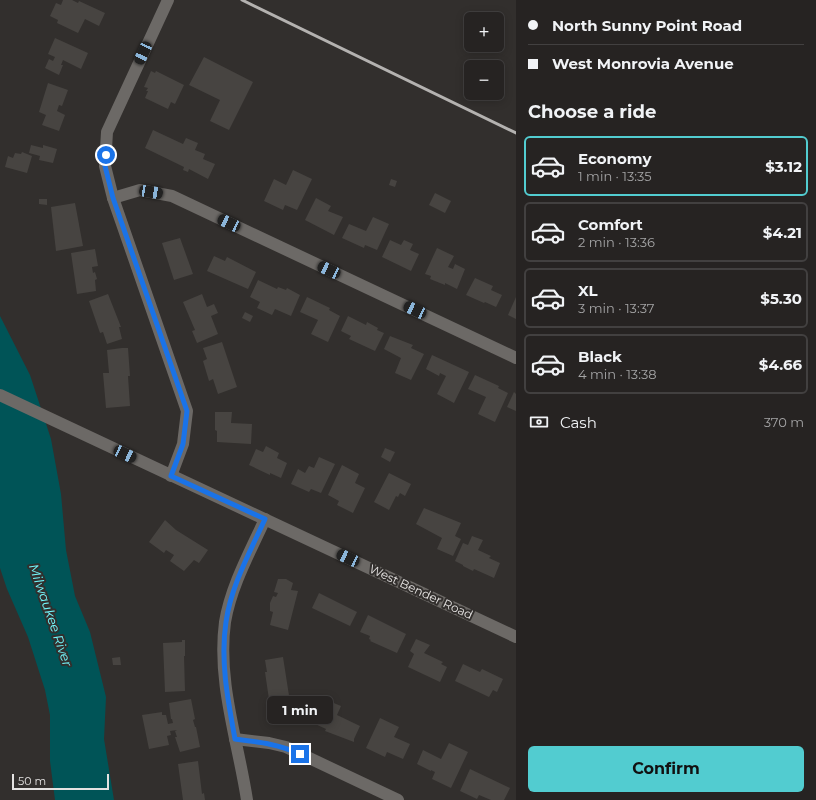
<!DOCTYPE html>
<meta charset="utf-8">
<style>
:root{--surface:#262322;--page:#2e2b2a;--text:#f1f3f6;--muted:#a4a4a5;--line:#424040;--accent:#52ccd0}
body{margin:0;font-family:Montserrat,sans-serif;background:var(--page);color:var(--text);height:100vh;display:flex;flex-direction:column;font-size:15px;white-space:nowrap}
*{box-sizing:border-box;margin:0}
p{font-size:13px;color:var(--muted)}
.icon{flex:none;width:22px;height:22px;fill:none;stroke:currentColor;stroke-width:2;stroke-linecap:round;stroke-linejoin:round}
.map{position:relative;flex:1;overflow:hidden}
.drawer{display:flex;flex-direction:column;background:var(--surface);width:300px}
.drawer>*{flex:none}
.banner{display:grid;align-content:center;height:88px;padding:0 12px;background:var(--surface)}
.buttons{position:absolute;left:464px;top:12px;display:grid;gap:8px}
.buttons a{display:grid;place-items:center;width:40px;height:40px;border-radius:6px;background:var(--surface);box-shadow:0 2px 10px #0003,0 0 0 1px var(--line);font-size:20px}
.scale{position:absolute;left:12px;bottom:10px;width:97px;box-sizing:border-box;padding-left:4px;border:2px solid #e4e2e1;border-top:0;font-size:11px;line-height:14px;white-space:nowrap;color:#e4e2e1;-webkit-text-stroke:3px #322f2d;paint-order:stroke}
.end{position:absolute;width:18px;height:18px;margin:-9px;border:5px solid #1a73e8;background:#fff;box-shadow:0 0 0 2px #fff}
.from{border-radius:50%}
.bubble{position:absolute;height:28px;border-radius:6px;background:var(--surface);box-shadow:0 2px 10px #0003,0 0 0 1px var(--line);font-size:13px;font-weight:700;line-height:28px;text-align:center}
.car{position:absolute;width:12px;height:24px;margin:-12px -6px;border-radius:5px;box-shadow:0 0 3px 1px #0007;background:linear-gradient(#222 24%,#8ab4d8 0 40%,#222 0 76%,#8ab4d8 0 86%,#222 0)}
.banner b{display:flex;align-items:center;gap:14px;height:38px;font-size:15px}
.banner b+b{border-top:1px solid var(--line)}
.banner i{width:10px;height:10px;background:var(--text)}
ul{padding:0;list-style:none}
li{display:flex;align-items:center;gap:12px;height:60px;margin:0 8px 6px;padding:0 4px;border:2px solid var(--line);border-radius:6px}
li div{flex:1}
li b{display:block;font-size:15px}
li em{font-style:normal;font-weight:700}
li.current{border-color:var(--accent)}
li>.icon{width:36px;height:36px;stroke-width:1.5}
h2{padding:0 12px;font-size:18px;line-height:48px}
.pay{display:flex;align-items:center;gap:10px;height:44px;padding:0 12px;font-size:15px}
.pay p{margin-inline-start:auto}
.primary-button{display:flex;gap:8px;margin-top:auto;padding:8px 12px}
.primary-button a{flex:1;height:46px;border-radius:6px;background:var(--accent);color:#111;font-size:16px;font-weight:700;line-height:46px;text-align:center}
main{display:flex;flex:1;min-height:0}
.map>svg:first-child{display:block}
</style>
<main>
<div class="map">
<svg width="516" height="800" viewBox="0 0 516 800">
<rect width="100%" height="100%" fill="#322f2d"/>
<path fill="#005457" d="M0 316 30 375 51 439 61 494 66 550 75 596 90 632 106 697 104 739 114 800H55L50 761V715L45 690 28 637 7 589 0 568Z"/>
<g fill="#474441">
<path d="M63 0H72L78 3 79 1 105 13 99 26 85 19 78 33 57 23 58 20 50 16 56 3 61 5Z"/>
<path d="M55 38 88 53 81 69 63 60 61 65H63L59 75 45 68 49 59 53 61 55 57 48 54Z"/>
<path d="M204 57 253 82 229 130 210 121 220 100 189 85Z"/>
<path d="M151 71 155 73 156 71 184 85 175 104 171 102 168 109 145 98 148 91H146L148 88 144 87Z"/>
<path d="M48 83 68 90 62 106 59 105 57 111 65 115 59 131 42 125 46 115 39 112Z"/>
<path d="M153 130 183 144 186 138 198 143 195 150 205 154 203 159 215 164 208 179 189 169 188 172 183 170 184 167 145 148Z"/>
<path d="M31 145 43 148V145L57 149 53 163 39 160 40 156 29 153Z"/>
<path d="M22 152 32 156 27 173 5 167 8 156 13 158 15 153 21 154Z"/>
<path d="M293 170 312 179 297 210 285 205 283 210 264 201 274 179 286 185Z"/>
<path d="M391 179 397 181 395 187 389 185Z"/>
<path d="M435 193 451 201 445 213 429 205Z"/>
<path d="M316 198 331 206 328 211 343 217 334 235 305 220Z"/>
<path d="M39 199H47V205L39 204Z"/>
<path d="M75 203 83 246 56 251 51 207Z"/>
<path d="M373 217 389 224 377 250 365 245 364 248 342 238 349 224 366 231Z"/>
<path d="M180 238 193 274 174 280 162 243Z"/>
<path d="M390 240 401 245 404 240 413 244 410 250 419 254 411 271 382 257Z"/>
<path d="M437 248 454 256 448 267 453 269 455 264 465 269 457 289 445 283V285L430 279 431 276 425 274Z"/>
<path d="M95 249 98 266 92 267 93 273 95 272 97 279 95 280 96 291 77 294 71 253Z"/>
<path d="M214 256 225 261 227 257 256 272 248 289 207 271Z"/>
<path d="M475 278 493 286 491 290 502 295 496 307 485 302 484 303 466 295Z"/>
<path d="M258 280 277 289 278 287 286 290 287 288 300 295 291 316 275 309 272 315 257 308 260 302 250 297Z"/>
<path d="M108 294 121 327H119L122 339 107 344 103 332 100 333 89 301Z"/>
<path d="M202 294 207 307 214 304 218 313 211 316 218 334 197 343 192 331 195 330 183 302Z"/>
<path d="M307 297 330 308 329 310 340 316 328 342 311 334 318 320 300 312Z"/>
<path d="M516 297V319L508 315Z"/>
<path d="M245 312 253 316 250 322 242 318Z"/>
<path d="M348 316 366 325 367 322 378 328 377 330 384 333 375 351 349 339 351 336 341 331Z"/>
<path d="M390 336 413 345 411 348 424 354 411 380 395 373 401 358 384 349Z"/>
<path d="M222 342 237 387 218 394 213 379 209 381 203 361 207 359 203 348Z"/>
<path d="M122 348H128L130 376H128L130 406 106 408 103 373H109L107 350Z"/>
<path d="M432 355 469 372 454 403 437 394 446 376 440 373 439 376 426 369Z"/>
<path d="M475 375 499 386 498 388 508 393 495 422 478 414 486 397 468 389Z"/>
<path d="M514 392 516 394V411L507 407Z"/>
<path d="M215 412H232L231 423 252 424 251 444 217 442V431L215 430Z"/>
<path d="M266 446 279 453 277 458 287 463 281 478 270 473V475L249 465 256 449 263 452Z"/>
<path d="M385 448 395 452 390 462 381 457Z"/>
<path d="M319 457 335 464 321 493 311 489 309 492 291 484 298 469 305 473 309 466 314 468Z"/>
<path d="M342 465 359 474 355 483 365 488 353 513 337 505 339 501 328 495Z"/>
<path d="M389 473 411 484 405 496 400 493 398 497 396 496 389 510 374 502Z"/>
<path d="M424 508 461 523 455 536 461 539 453 556 437 549 442 538 416 524Z"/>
<path d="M165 520 176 530 208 550 199 563 194 560 184 571 170 561 174 555 166 550 164 553 149 542Z"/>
<path d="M472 536 483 540 478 550 491 556 489 558 500 563 494 578 474 569 473 571 463 566V565L455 561 463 543 468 545Z"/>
<path d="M278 579H286L293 583 291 590 298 591 288 630 270 625 273 612 270 611V603L273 596 276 597 278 593 274 592Z"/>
<path d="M319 593 357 612 350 626 312 608Z"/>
<path d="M368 615 406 634 397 653 370 641 371 640 369 639 370 636 360 632Z"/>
<path d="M416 639 430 645 424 653 443 662 441 664 447 667 440 682 408 667 414 654 410 651Z"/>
<path d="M182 640H185V656H184L185 691 165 692 163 643 182 642Z"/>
<path d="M120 657 121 665H113L112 658Z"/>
<path d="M283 657 290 702 270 706 266 679 265 672H267L265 660Z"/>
<path d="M463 664 480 672 482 669 503 679 497 692 493 690 489 697 455 681Z"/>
<path d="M191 699 195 719 193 720 195 727H196L200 747 180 752 175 737H177L175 731 177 730 170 731 171 735 167 736 169 745 149 749 142 715 162 712V715H166L168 724 173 723 172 719H171L169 703Z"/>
<path d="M324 699 341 706 337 715 360 726 354 739V742L325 731 326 729 313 723Z"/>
<path d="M380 718 399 727 394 737 410 744 403 759 387 752 385 757 366 748Z"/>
<path d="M449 743 468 752 451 788 432 779 435 772 431 770V771L417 764 423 750 441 759Z"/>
<path d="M198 761 202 794 204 793 205 800H183L178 764Z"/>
<path d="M470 769 510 788 504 800H491L479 795 477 799 460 791Z"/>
</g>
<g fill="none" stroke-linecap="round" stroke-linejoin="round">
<g stroke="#6c6966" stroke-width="12">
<path d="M168 0 107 132 105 166 113 198 187 411 183 444 171 476"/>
<path d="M113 198 140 190 172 196 516 358"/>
<path d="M235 739 269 743 286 747 398 800"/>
<path d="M247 800C238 741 217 682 225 622 231 586 250 552 265 519"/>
</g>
<path stroke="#6c6966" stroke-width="12" d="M0 395 516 637"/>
<path stroke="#b4b2b0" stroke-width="3" d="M242 0 516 133"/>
</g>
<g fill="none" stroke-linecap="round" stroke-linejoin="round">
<path stroke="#1a73e8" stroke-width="5" d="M106 155 105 166 113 198 187 411 183 444 171 476 265 519C250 552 231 586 226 622 220 661 228 701 235 739 259 742 278 744 300 754"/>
</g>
<g text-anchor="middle" stroke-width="4" stroke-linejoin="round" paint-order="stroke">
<g font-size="12" fill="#e4e2e1" stroke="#322f2d">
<text transform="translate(421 592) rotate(25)" y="4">West Bender Road</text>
</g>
<g font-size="13" font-style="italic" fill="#73f9fd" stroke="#322f2d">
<text transform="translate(51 615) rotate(71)" y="5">Milwaukee River</text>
</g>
</g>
</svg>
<div class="buttons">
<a>+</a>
<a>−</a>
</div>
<div class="scale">50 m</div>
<i class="end from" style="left:106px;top:155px"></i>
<i class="end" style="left:300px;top:754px"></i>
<div class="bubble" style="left:267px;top:696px;width:66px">1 min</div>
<i class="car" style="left:143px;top:53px;rotate:205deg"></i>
<i class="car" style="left:151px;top:192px;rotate:99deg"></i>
<i class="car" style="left:229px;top:223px;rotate:295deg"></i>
<i class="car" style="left:329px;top:270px;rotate:295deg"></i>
<i class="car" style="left:415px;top:310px;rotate:295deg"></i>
<i class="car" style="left:125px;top:454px;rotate:115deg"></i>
<i class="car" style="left:348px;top:558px;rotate:295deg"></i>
</div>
<section class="drawer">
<div class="banner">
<b><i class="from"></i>North Sunny Point Road</b>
<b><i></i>West Monrovia Avenue</b>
</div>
<h2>Choose a ride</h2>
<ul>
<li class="current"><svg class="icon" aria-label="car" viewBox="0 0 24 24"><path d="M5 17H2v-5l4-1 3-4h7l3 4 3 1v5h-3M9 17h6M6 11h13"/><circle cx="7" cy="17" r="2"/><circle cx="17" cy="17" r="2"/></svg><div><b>Economy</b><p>1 min · 13:35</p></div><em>$3.12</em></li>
<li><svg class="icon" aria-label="car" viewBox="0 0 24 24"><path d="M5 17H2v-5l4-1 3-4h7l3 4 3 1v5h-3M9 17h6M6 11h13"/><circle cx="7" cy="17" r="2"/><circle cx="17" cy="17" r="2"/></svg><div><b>Comfort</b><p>2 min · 13:36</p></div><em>$4.21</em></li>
<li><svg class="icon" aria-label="car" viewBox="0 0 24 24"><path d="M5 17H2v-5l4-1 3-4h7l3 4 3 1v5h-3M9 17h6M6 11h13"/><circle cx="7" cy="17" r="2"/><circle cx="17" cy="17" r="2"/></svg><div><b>XL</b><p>3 min · 13:37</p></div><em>$5.30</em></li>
<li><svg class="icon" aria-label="car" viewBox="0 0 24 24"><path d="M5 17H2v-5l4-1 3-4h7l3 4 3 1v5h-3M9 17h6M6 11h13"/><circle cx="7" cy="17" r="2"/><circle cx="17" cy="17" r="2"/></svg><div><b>Black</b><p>4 min · 13:38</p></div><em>$4.66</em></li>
</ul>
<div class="pay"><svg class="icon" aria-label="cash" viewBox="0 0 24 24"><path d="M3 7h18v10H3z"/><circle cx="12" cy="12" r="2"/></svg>Cash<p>370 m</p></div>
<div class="primary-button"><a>Confirm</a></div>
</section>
</main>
